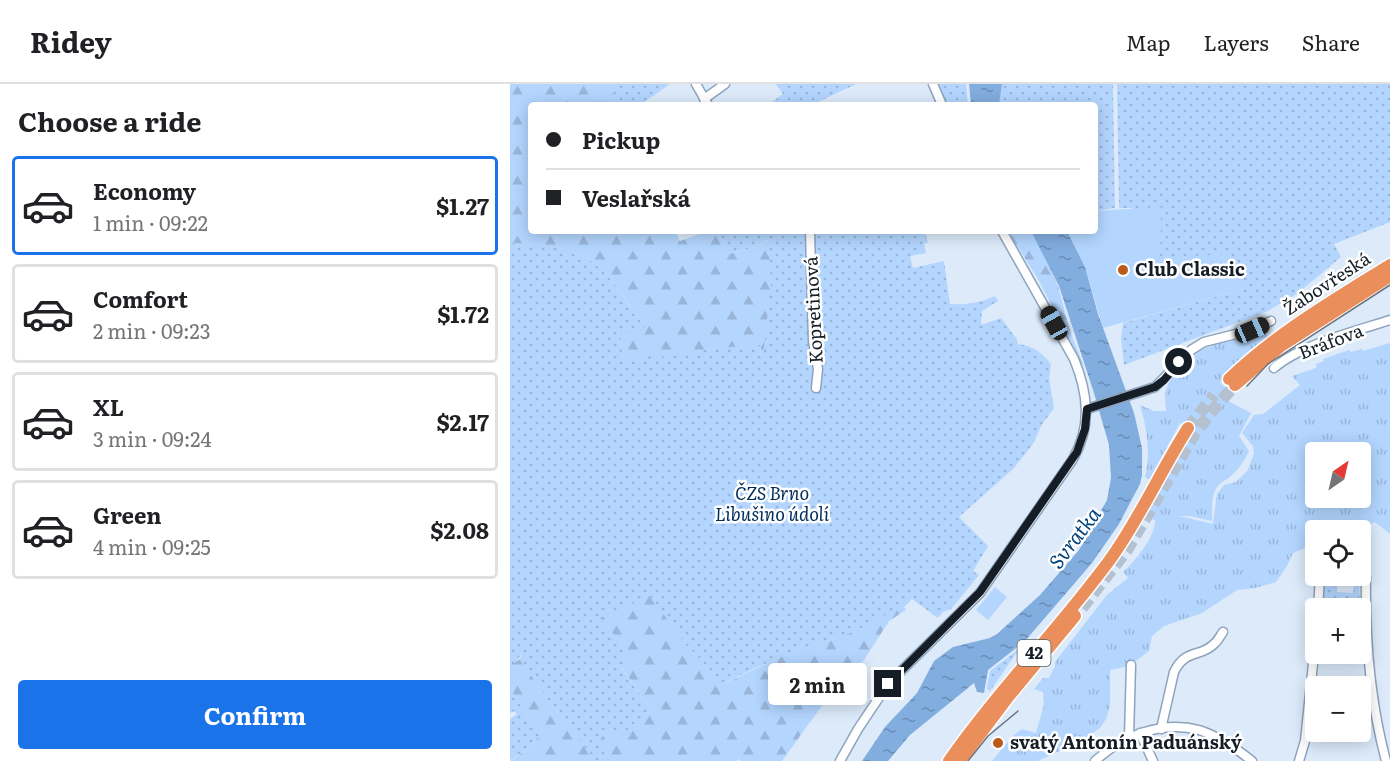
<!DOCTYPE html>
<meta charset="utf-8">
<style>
:root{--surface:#fff;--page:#f2f2f2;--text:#202124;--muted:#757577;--line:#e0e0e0;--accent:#1a73e8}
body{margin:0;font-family:Literata,serif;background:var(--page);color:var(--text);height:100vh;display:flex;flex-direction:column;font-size:22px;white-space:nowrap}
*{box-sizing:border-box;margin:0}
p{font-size:20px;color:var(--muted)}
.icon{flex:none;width:33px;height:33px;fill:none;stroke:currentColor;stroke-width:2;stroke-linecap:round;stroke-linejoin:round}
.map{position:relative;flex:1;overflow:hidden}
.details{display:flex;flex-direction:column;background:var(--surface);width:510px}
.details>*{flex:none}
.guide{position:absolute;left:18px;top:18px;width:570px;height:132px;border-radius:6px;box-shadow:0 3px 15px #0003;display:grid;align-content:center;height:132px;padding:0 18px;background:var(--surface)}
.needle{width:39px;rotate:34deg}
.controls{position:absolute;left:795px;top:358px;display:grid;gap:12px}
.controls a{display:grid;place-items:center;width:66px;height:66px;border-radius:6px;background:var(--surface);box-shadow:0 3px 15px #0003;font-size:30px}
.end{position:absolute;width:27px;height:27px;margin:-14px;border:8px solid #151d26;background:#fff;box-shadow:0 0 0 3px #fff}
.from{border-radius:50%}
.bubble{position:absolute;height:42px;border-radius:6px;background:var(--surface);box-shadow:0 3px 15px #0003;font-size:20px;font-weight:700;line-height:42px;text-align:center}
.car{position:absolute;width:18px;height:36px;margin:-18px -9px;border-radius:8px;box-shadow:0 0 4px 2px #0007;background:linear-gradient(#222 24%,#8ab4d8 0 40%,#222 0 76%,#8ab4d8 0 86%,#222 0)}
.guide b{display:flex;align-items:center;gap:21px;height:57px;font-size:22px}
.guide b+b{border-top:2px solid var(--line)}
.guide i{width:15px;height:15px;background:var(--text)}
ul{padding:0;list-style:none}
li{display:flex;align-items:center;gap:18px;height:99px;margin:0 12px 9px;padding:0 6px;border:3px solid var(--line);border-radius:6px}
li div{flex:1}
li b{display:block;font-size:22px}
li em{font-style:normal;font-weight:700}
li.on{border-color:var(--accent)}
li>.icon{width:54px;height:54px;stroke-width:1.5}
h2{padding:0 18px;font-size:27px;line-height:72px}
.cta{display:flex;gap:12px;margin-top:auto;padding:12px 18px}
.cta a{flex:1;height:69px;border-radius:6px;background:var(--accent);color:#fff;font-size:24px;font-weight:700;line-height:69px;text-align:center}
header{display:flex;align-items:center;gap:36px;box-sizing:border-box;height:84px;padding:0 30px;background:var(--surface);border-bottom:2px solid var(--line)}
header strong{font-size:28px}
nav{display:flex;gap:33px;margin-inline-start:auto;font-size:21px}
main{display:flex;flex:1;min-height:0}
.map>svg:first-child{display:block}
</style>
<header>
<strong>Ridey</strong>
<nav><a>Map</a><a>Layers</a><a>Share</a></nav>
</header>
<main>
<section class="details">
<h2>Choose a ride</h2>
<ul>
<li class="on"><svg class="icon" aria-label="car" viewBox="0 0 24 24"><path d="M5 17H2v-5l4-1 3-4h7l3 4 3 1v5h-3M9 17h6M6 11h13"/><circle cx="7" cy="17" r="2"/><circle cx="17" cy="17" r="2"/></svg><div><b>Economy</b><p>1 min · 09:22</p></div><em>$1.27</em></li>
<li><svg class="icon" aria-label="car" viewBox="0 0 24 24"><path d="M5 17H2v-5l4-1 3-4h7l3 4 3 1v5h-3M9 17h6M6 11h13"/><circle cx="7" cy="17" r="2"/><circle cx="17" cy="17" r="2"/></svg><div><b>Comfort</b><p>2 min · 09:23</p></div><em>$1.72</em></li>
<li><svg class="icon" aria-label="car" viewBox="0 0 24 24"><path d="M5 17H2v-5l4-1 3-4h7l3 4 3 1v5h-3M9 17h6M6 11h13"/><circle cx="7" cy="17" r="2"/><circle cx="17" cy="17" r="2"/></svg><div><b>XL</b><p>3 min · 09:24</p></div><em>$2.17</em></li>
<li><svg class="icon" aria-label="car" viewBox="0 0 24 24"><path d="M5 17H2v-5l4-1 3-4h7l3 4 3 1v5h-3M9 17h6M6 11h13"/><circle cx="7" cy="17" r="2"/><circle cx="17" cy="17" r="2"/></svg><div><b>Green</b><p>4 min · 09:25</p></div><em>$2.08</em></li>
</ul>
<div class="cta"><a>Confirm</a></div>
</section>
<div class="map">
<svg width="880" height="677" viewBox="0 0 880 677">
<defs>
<pattern id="grass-dots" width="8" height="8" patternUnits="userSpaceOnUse" patternTransform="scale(1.5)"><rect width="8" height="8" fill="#b3d5fe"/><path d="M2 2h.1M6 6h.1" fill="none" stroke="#99b6da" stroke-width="1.8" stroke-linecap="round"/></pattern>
<pattern id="forest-firs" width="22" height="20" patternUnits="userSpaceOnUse" patternTransform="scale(1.5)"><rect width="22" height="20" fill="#b3d5fe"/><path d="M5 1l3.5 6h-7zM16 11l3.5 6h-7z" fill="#99b6da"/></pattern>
<pattern id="park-tufts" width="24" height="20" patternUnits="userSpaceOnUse" patternTransform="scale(1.5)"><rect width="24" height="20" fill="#b3d5fe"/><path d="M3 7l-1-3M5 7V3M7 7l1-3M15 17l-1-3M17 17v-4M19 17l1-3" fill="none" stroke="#99b6da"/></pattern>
<pattern id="water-ripples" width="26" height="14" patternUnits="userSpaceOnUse" patternTransform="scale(1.5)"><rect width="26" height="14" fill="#82addf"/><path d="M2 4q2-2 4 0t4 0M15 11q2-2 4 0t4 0" fill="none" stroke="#698cb5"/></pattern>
</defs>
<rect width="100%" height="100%" fill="#dceafa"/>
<g fill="url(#grass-dots)">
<path d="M101 0H160L130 21H105Z"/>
<path d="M266 0H346L306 19 307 21H258L273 10Z"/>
<path d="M428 0H456L458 21H436Z"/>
<path d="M492 0H603L605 124 585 127V21H489Z"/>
<path d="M607 0H880V138L824 160 831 173 788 209 758 227 614 281 611 255 613 239 736 204 666 173V189L650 190 622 124H609Z"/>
<path d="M207 147H415L418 159 414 160 416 169 400 172 403 184 434 177 440 220C457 221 470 219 485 212L488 217 472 227 471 241 491 234 506 254 508 260C523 262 531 268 541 280L539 295 544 324 531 342 523 360 504 384 449 433 478 462 463 487 469 491 441 525 433 528 428 534 402 515 394 523 391 520C356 549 322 554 282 569 257 578 233 590 210 601L202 594 192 577 176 561 90 534 112 561 118 577 111 583 140 625 115 649 88 659 100 677H85L39 617 12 580V569L5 580 0 582V159C33 161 67 161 93 187 109 203 120 226 136 243L111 251 113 278 206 264 251 260 250 271 252 272 258 156 241 164 218 170Z"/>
<path d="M815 492H840V497H827V508L843 509 845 492H849L850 525H813Z"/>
<path d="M510 564 480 607 477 605 480 587Z"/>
<path d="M0 605 30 651 18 665 0 676V635L7 630 4 627 0 629Z"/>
</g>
<g fill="url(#forest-firs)">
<path d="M0 0H101L105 21H21V147H165L170 157 197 147H207L219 170 241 164 259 156 261 200 253 272 250 271 251 261 206 264 113 279 111 250 136 243C120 225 109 203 93 187 67 161 33 161 0 159Z"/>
<path d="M521 147 527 156 548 202 560 247 575 286 528 195 498 148Z"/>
<path d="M140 512 176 561 192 577 202 594 210 601C234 591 257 578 282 569 322 554 356 549 391 519L396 526 379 537 354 576 316 616 272 677H231L229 675 226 677H100L87 659 99 645 115 648 140 625 111 582 117 577 112 561 90 534Z"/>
<path d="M14 564 13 580 39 617 85 677H0L18 665 30 651 0 605V582L10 575Z"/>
</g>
<path fill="url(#park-tufts)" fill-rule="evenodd" d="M754 247 760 254 710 298 722 311 718 317 741 329 729 352 739 367C735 376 729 385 722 391 717 396 711 397 707 403 701 412 702 427 702 437L680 432H669L703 440 707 410 714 401 726 398 738 386 744 369 743 362 732 349 744 331 753 330 790 301 782 292 806 284V280L814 277 813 275 839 266 841 268 852 265 853 267 880 259V450L865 438 845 447H806L805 460 783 469 777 482 766 498 745 504 727 506 692 529 654 542 642 552 639 567 619 582 600 586V622L596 635 590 644 567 659 528 677H482L504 651 512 645 526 649 534 621 533 608 524 605 533 594H539L545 582V578L597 511 618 494 613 488C625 478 646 452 645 436L633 433 675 341 670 339 639 396 635 393C641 369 637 345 630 321L644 327H656C656 323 655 317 655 313 657 287 687 265 709 259 725 255 741 257 754 247ZM806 369H850V414H806Z"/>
<g fill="#b3d5fe">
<path d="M651 123 650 190 666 189V173L716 170 724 190 736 204 593 244 575 183 557 147H585V127Z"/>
<path d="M485 503 497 513 478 536 466 526Z"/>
</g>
<g fill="url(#water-ripples)">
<path d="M459 0H492L489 21H461Z"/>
<path d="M521 147H557L575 183 588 230 624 329 632 364V391L630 400 609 440 582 479 515 557 478 586 474 609 467 608 464 599 400 651 378 677H352L375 643 407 609 424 577 443 563 480 554 487 550 530 511 569 466 597 416 601 394 599 361 584 309 549 202Z"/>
</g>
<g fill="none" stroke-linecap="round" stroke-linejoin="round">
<g stroke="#b4c1d0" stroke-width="12" stroke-dasharray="12 6" stroke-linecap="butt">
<path d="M678 344 704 311"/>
<path d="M572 524 617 466 684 351 703 326 725 301"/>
</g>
<g stroke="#8ea3bd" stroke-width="11">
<g id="minor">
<path d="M186 0 198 21"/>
<path d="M423 0 432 21"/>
<path d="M194 15 215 0"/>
<path d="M300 147 303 257 308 285 306 304"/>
<path d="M764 284C790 261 846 247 880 236"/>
<path d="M577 325 645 303 681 266 694 258 742 246 761 237"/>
<path d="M856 493C855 555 860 617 876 677"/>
<path d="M808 525 810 492"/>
<path d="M651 645 664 588C676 564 690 574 704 560 708 557 710 552 713 548"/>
<path d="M630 649 643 677"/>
<path d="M619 653 621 581"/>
<path d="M330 677 348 645 378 600 470 509 563 375C582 342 578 309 564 275L492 147"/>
<path d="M585 677C612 652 652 636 689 646 708 652 727 665 742 677"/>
<path d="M789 677 795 657 806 551"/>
</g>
</g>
<g stroke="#fff" stroke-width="15">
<g id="highway">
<path d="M719 295C767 249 824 216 880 181"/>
<path d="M725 301 771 262 880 192"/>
<path d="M439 677C488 607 548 546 599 477 629 436 650 388 678 344"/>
<path d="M450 677 499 612 565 532"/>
</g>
</g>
<use href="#minor" stroke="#fff" stroke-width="8"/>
<use href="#highway" stroke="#ea8e5b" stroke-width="12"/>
<g stroke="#6a7480" stroke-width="1.5">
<path d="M737 302 758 280 880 201"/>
<path d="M458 677 478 652 508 627"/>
</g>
</g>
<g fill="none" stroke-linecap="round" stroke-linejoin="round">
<path stroke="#151d26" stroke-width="8" d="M378 600 470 508 567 368 575 345 577 325 645 303 654 296 669 278"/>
</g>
<g fill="#bb5a19" stroke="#fff" stroke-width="2">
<circle cx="613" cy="186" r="6"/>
<circle cx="488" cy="659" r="6"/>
</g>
<g text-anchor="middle" stroke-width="5" stroke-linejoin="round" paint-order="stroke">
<rect fill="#fff" stroke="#5b6167" stroke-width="1.5" x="507.5" y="556" width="33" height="26" rx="4.5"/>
<g font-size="16" font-weight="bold" fill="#151d26">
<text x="524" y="575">42</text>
</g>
<g font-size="18" font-weight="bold" fill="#151d26" stroke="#fff" text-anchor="start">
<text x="625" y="192">Club Classic</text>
<text x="500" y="665">svatý Antonín Paduánský</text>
</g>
<g font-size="18" fill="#151d26" stroke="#fff">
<text transform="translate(817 200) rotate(-33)" y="6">Žabovřeská</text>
<text transform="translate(304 226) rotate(-93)" y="6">Kopretinová</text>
<text transform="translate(821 258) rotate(-21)" y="6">Bráfova</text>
</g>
<g font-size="18" font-style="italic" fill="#002d5a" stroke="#fff">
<text x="262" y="416">ČZS Brno<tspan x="262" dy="21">Libušino údolí</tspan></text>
</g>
<g font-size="20" font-style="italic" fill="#01437e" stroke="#fff">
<text transform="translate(565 454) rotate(-53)" y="7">Svratka</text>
</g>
</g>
</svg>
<div class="controls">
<a><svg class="needle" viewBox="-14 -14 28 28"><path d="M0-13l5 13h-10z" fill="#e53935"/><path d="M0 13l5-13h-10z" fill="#757577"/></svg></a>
<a><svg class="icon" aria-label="locate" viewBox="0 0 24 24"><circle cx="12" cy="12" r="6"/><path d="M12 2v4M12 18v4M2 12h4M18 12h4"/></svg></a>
<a>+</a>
<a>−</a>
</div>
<i class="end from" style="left:669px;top:278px"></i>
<i class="end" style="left:378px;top:600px"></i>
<div class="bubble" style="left:258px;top:579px;width:99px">2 min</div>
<i class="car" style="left:544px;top:239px;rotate:331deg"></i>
<i class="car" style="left:742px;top:246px;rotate:66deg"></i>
<div class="guide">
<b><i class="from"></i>Pickup</b>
<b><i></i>Veslařská</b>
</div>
</div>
</main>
